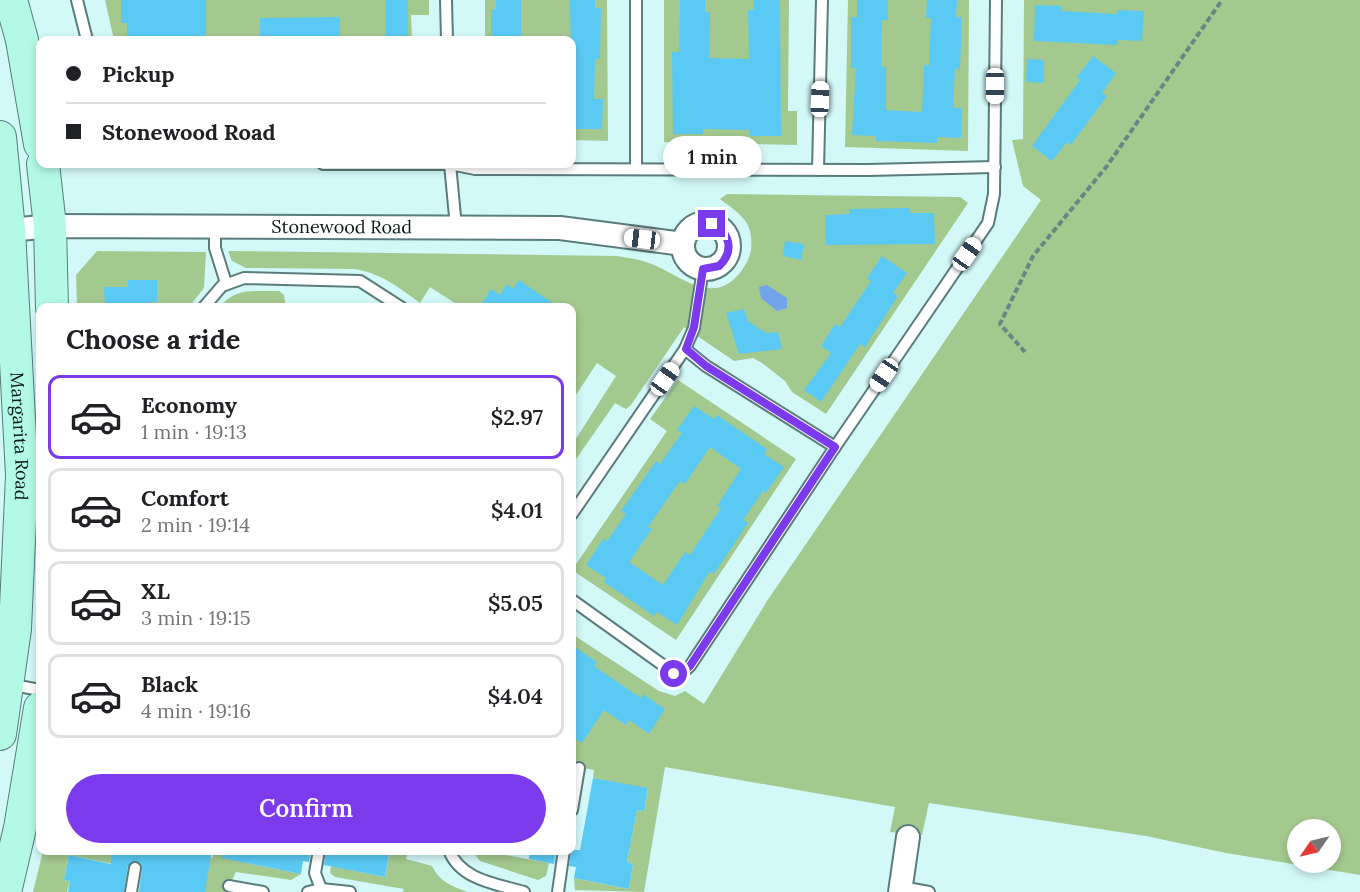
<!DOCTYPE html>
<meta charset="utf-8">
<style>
:root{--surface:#fff;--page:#f6f6f6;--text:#202124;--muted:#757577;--line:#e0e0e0;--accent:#7c3aed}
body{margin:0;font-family:Lora,serif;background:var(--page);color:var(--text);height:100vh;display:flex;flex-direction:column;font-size:22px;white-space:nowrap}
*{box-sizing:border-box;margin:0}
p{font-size:20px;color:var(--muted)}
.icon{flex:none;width:33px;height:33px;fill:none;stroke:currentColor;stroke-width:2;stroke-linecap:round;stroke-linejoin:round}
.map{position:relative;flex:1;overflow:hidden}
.panel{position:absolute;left:36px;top:303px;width:540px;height:552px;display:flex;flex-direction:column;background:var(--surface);border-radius:12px;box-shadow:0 3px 9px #0003}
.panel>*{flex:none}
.top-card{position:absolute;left:36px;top:36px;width:540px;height:132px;border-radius:12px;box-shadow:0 3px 9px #0003;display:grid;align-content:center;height:132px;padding:0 30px;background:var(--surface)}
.needle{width:39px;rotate:236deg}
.controls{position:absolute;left:1287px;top:819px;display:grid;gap:12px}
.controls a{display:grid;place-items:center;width:54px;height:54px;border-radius:50%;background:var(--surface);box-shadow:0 3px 9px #0003;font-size:30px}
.end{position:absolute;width:27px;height:27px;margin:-14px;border:8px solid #7c3aed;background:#fff;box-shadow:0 0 0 3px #fff}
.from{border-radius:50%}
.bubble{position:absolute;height:42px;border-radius:21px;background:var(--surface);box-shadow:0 3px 9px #0003;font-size:20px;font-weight:600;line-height:42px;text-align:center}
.car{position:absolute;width:18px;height:36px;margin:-18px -9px;border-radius:8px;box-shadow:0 0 4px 2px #0007;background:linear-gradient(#fff 24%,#345 0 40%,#fff 0 76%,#345 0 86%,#fff 0)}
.top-card b{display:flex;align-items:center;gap:21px;height:57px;font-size:22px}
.top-card b+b{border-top:2px solid var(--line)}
.top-card i{width:15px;height:15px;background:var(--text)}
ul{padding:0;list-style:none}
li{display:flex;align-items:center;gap:18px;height:84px;margin:0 12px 9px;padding:0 18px;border:3px solid var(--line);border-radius:12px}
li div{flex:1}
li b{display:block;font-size:22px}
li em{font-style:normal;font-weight:600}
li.active{border-color:var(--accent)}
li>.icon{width:54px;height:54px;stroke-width:1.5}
h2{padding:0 30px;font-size:27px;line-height:72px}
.cta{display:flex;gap:12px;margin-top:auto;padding:12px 30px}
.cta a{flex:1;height:69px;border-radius:36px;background:var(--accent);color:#fff;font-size:24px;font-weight:600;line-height:69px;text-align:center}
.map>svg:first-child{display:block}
</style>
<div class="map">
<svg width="1360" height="892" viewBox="0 0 1360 892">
<rect width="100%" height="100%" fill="#d2f9f8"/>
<g fill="#a4c98f" fill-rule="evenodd">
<path d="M105 0H429V15H411L412 40H114Z"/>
<path d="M485 0H607L608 141 572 140V40H485Z"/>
<path d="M664 0H789L788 111H797V145L664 142Z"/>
<path d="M848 0H969L968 151 845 147Z"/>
<path d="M1024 0H1360V875L1226 853 1146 836 929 803 922 835 890 832 895 807 665 767 644 892 575 890 574 878 629 889 633 864 627 862 637 810 644 811 648 789 593 778 594 770 572 766V634L659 691 675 696 685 691 704 704 767 601 1041 200 1023 186 1012 140 1023 139ZM1298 830H1330V862H1298Z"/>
<path d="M727 194 960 197 968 203 826 414 792 392 785 381 762 363 753 358 734 361 684 327 631 405 626 409 615 403 572 465V445L616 376 597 363 572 401V308L461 307 430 287 420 303C398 287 381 273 354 269L246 268 232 261 228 251 617 256C628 258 639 259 649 263 679 274 712 307 739 274 744 268 750 258 751 250 754 222 741 215 720 199Z"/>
<path d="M97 251 206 252 204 288 189 307H77L76 275Z"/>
<path d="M279 291 284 295 286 307H353H220C236 286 255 292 279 291Z"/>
<path d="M678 380 796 459 676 640 572 570 667 431 650 419Z"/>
<path d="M173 850 212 858 214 851H249L247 863 301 874 291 880 236 872 229 886V892H205L152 868 123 866 69 855 64 880 70 881 67 892H33L43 851Z"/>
<path d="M385 851H408L406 859 432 866C440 882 451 886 468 892H403L404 889 335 877 330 873 331 866 385 877 390 852Z"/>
<path d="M472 851H495V853L549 863 546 876 538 880 480 861Z"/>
</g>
<path fill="#71a4eb" d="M767 285 787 298V308L777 311 761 298 759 287Z"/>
<g fill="#5acaf4" fill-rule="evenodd">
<path d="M121 0H206V35L201 36V40H127V23H121Z"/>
<rect x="386" y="0" width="22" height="40"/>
<path d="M496 0H521V40H491V10L496 9Z"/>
<path d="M570 0H595V8H601L600 59H595L594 99H603L602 129H572Z"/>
<path d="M680 0H705V12H710L709 58 749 59 748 10H754V0H780L781 136H750V130L703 129V134H673L672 52H679Z"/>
<path d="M857 0H888V20H882L881 67H886V110L922 112 924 65H929L931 18H926L927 0H957L956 17H962L960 69 955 68 953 108H962L961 138 937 137V143L876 141V136L852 135 856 68H851V17H857Z"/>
<path d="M1035 5 1061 6V11L1117 14V10L1144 11 1142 41 1118 40V45L1034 41Z"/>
<path d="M340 17V40H260V18Z"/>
<path d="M1093 56 1116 73 1102 93 1107 96 1071 145 1067 142 1052 161 1032 146 1080 80 1077 77Z"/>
<path d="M1027 59 1044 60V83L1026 82Z"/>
<path d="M910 208V213H934L935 244 826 245 825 215 850 214 849 209Z"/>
<path d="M785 241 804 244 801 260 783 256Z"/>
<path d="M882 256 907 273 893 293 898 296 865 347 860 344 821 402 804 390 831 353 821 346 835 324 840 327 871 281 867 278Z"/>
<path d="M128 280H157V302H152L151 304H131V308H105L104 287H128Z"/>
<path d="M519 280 560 308H479L491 289 500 295 507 284 513 289Z"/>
<path d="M744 309 748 321 766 333 778 332 782 349 739 354 726 313Z"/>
<path d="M694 406 714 419 717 415 767 449 764 454 784 467 766 493 763 491 743 520 748 523 714 574 710 571 677 625 657 612 654 616 604 582 606 578 586 565 603 539 607 541 626 514 621 511 656 461 660 464 682 433 677 430ZM710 447 741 469 717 506 721 508 690 555 685 552 663 585 629 562 652 529 648 527 680 481 685 484Z"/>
<path d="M572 645 597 662 594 666 641 698 643 694 665 709 649 734 629 720 626 725 604 710 582 743 572 737Z"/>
<path d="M593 778 648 788 644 811 637 810 627 862 633 864 629 889 574 878 576 867 569 866 571 850H580Z"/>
<path d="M112 850H212L205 892H139L142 869 140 863 136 861 128 866 124 892H68L70 881 64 880 69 855 111 864Z"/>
<path d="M223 850H311L309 862 303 861 301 874 222 858Z"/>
<path d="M326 850H390L385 877 324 865Z"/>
<path d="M530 850H556L554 864 529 859Z"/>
</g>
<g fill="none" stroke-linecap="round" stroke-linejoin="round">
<g stroke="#597c7c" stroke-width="14">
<g id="lane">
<path d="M77 0 87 40"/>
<path d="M446 0 447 40"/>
<path d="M636 0V169"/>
<path d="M323 164H450L475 169 868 170 995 167"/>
<path d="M450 164 456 227"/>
<path d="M818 170 822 0"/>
<path d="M215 226V248L226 283"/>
<path d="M203 308 222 286 244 278 360 281 402 308"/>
<path d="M685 349 706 366 835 447"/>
<path d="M572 514 685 349 694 328 703 269"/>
<path d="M572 600 674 673 683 672 690 666 835 447 988 223 994 194 996 0"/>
<path d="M8 684 40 690"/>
<path d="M572 810 579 768"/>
<path d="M319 850 315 873 321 889"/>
<path d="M449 850C460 880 497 884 524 892"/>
<path d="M229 886 263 892"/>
<path d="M901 887 929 892"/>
<path d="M131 892 135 868"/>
<path d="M308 892 321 889 350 892"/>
<path d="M558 892 564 850"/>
</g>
</g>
<g stroke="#597c7c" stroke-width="26">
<g id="street">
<circle cx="706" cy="246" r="23"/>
<path id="s1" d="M0 231 50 226 560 228 683 244"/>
<path d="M900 892 908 837"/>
</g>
</g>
<g stroke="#597c7c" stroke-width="34">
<g id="secondary">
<path d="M11 0 22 40 40 144"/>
<path id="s2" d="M0 137 9 230 22 475 15 629 0 734"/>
<path d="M43 164 50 226 52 308"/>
<path d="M5 892 20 828 40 708"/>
</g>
</g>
<path stroke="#6b8584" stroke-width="4" stroke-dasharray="6 3" stroke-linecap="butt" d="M1025 352 1000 324 1033 256 1107 166 1222 0"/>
<use href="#lane" stroke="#fff" stroke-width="10"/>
<use href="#street" stroke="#fff" stroke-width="22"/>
<use href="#secondary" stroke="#b3fae6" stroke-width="32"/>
</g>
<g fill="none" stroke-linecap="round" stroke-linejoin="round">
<path stroke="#7c3aed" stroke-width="8" d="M674 674 683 672 690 666 835 447 706 366 686 349 694 327 703 269 719 266C734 252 731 233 712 224"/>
</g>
<g text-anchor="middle" stroke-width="6" stroke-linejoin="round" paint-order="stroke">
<g font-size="18" fill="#0a1818" stroke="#d2f9f8">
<text dy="6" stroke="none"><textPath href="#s1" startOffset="342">Stonewood Road</textPath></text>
<text dy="6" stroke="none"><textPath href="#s2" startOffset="300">Margarita Road</textPath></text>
</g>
</g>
</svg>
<div class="controls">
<a><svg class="needle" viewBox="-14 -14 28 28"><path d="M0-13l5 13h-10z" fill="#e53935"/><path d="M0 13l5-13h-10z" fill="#757577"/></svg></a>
</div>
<i class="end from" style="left:674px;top:674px"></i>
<i class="end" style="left:712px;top:224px"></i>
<div class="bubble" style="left:663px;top:136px;width:99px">1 min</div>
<i class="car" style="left:995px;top:86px;rotate:180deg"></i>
<i class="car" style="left:820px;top:99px;rotate:2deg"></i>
<i class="car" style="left:642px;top:239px;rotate:277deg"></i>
<i class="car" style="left:967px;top:254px;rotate:35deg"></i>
<i class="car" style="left:884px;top:375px;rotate:214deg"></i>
<i class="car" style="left:665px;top:379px;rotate:35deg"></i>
<div class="top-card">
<b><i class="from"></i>Pickup</b>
<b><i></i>Stonewood Road</b>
</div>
<section class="panel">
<h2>Choose a ride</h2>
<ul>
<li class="active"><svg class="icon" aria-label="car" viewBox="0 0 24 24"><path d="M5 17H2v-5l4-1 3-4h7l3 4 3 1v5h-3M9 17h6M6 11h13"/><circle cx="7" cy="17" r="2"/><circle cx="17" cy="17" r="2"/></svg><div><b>Economy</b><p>1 min · 19:13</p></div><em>$2.97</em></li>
<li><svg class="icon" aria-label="car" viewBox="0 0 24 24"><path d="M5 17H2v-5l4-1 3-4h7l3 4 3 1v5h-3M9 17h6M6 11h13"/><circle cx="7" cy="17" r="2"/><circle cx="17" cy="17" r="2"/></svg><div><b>Comfort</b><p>2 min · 19:14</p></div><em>$4.01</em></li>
<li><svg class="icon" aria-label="car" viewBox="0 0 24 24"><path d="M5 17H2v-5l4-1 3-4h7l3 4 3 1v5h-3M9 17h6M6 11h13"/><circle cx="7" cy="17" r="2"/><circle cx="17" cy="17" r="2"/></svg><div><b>XL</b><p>3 min · 19:15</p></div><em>$5.05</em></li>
<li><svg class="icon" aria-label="car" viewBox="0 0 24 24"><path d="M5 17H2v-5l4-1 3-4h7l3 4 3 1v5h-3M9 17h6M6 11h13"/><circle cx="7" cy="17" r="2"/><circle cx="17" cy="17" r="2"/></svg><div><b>Black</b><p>4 min · 19:16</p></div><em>$4.04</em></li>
</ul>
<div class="cta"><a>Confirm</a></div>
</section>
</div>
